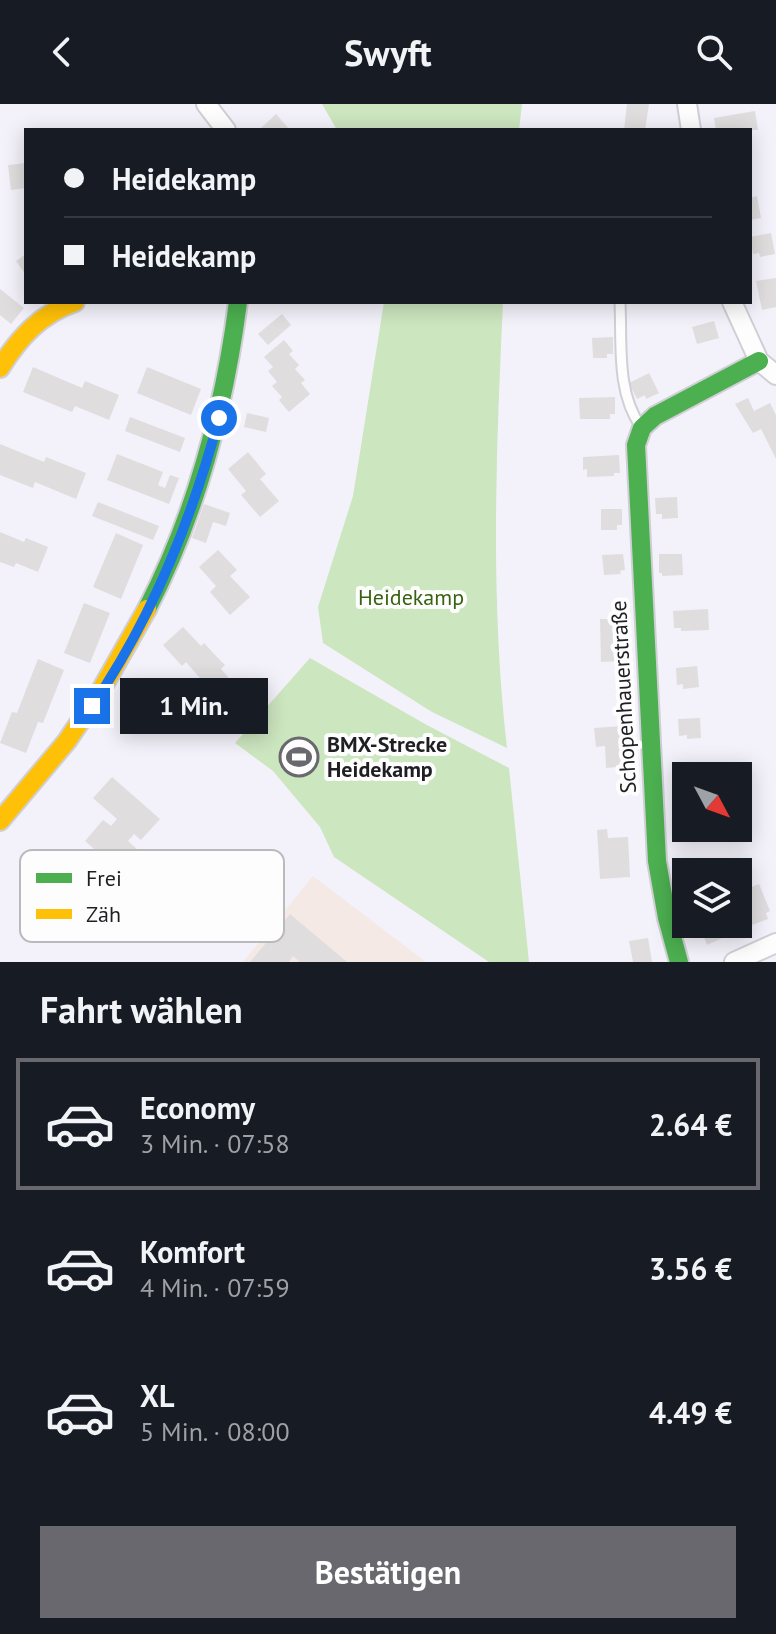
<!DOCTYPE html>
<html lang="de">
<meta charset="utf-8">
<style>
:root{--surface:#171b24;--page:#242831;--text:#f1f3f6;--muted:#9ea1a6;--line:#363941;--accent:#69686e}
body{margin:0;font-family:"PT Sans",sans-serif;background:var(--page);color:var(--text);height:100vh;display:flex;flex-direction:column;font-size:30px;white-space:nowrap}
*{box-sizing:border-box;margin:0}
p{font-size:26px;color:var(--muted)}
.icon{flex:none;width:44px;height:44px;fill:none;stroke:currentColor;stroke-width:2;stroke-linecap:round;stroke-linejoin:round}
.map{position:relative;height:858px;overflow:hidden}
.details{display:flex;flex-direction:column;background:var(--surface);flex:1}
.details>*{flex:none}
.guide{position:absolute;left:24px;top:24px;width:728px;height:176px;border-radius:0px;box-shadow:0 4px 20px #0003;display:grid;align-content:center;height:176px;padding:0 40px;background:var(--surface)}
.needle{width:52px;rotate:131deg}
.tools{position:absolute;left:672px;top:658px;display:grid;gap:16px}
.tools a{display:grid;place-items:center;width:80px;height:80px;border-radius:0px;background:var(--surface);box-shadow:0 4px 20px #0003;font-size:40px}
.end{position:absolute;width:36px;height:36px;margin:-18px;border:10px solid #1a73e8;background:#fff;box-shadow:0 0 0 4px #fff}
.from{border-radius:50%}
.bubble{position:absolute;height:56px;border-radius:0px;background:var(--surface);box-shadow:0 4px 20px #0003;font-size:26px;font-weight:800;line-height:56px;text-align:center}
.guide b{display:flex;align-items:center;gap:28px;height:76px;font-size:30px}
.guide b+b{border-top:2px solid var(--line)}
.guide i{width:20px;height:20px;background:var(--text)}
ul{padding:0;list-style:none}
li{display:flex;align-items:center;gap:24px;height:132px;margin:0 16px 12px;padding:0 24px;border:4px solid transparent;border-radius:0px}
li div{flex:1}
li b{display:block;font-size:30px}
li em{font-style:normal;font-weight:800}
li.on{border-color:var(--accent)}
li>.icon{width:72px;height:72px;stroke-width:1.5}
h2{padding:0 40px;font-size:36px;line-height:96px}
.primary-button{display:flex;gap:16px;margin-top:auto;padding:16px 40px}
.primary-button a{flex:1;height:92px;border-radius:0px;background:var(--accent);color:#fff;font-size:32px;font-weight:800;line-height:92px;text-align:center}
header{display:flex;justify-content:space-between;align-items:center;height:104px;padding:0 40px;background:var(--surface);font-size:36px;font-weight:800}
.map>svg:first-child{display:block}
</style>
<header><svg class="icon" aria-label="back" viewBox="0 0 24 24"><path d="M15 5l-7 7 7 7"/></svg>Swyft<svg class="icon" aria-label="search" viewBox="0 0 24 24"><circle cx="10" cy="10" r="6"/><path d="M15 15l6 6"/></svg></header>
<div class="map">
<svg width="776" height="858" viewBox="0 0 776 858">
<rect width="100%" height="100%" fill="#f3f2fa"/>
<path fill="#f5e9e5" d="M313 772 426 858H243Z"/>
<g fill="#cce6bf">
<path d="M322 0H522L519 26H337Z"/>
<path d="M384 198H503C496 349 490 494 507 644L432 608 323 539 318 503 353 392Z"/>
<path d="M310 554 425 620 509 664 529 858H489L334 753 320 723 273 667 235 639Z"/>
</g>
<g fill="#e0ddde">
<path d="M627 0H649L645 26H624Z"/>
<path d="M755 7 758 26H716L714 14Z"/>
<path d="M276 10 289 25 287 26H259Z"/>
<path d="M26 59V84L11 86 8 61Z"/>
<path d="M757 92 761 114 750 116V94Z"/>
<path d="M771 129 775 150 760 153 759 149 753 150 750 133Z"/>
<path d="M26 150V171L16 157Z"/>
<path d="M776 174V203L762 206 756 177Z"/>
<path d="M0 185 24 204 11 220 0 211Z"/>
<path d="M282 210 291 221 268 241 258 230Z"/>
<path d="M714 217 719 234 697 240 692 223Z"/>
<path d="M613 233V250H607V254H593L592 234Z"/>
<path d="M284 236 293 247 289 250 299 261 295 265 305 276 301 279 310 290 289 308 279 296 282 293 272 282 277 278 268 267 273 263 264 253Z"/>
<path d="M33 263 82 284 85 277 119 291 109 316 75 302 72 308 23 288Z"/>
<path d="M147 263 201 285 191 311 137 289Z"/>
<path d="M649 269 659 289 646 295 645 291 637 295 629 279Z"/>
<path d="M615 293V310H610V315H580L579 294Z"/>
<path d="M748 294 754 307 770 299 776 311V355L761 325 753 329 735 300Z"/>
<path d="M247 309 269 314 266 328 244 323Z"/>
<path d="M130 313 185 334 180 348 125 327Z"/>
<path d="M0 340 44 358 46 353 86 369 76 395 35 378 33 384 0 371Z"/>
<path d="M248 348 266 370 260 375 279 397 260 413 241 391 246 387 228 365Z"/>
<path d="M117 350 163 368 158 381 165 384 170 371 179 374 169 400 107 376Z"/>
<path d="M619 351 620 369H614V372L587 373V365L583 366V353Z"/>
<path d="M677 393 678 414 662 415V410H656L655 394Z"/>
<path d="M98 398 159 422 153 436 92 412Z"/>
<path d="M204 400 230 409 226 422 213 418 206 439 192 434Z"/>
<path d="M601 405H622V421H617V426H601Z"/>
<path d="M0 428 24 438 26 434 48 443 38 468 16 459 14 463 0 458Z"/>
<path d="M116 429 143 441 121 495 93 483Z"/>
<path d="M218 446 237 466 230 472 250 493 230 511 210 488 216 482 199 463Z"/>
<path d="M623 450 625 466 620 467 621 470 604 471 602 451Z"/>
<path d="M659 450H682L683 471 662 472V469H659Z"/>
<path d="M84 499 110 509 90 559 64 549Z"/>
<path d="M708 505 709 526 681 527V524H674L673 507Z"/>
<path d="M600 515H619L620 557 601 558Z"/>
<path d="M183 523 201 542 204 539 215 551 225 561 221 565 240 587 221 605 201 583 205 580 186 558 182 562 163 541Z"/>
<path d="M38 555 64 566 43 619 38 618 26 649 0 639 12 608 17 609Z"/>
<path d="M697 562 699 583 683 585V580L677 581 676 564Z"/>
<path d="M700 614 701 634 687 635V631L679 632 678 615Z"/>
<path d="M623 622 627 662 606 664 605 642 596 643 594 624Z"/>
<path d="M695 663V672H686V684H681L680 679 675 680 674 664Z"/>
<path d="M112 673 160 715 141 736 134 730 128 737 150 757 132 778 85 737 103 716 111 722 117 715 93 694Z"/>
<path d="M686 711V724H711V730L683 732V727H677L676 712Z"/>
<path d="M607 725 608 734 628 733 630 773 600 775 597 726Z"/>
<path d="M759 780 770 807 766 809 768 815 752 821 739 788Z"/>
<path d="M290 810 347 858H300L293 852 289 858H250Z"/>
<path d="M702 820H721L724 827 719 829 722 834 707 841 699 821Z"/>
<path d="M648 834 652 858H633L629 837Z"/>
</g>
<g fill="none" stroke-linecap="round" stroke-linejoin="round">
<g stroke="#d0cfd5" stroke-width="13">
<path id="lane" d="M620 198C622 239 616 288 641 323"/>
</g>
<g stroke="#d0cfd5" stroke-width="22">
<g id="street">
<path d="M206 0 226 26"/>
<path d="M687 0 691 26"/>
<path d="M732 198 759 257 776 271"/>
<path d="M734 858 776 839"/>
</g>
</g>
<g stroke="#d0cfd5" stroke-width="22">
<g id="fast">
<path d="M147 505C197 408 224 306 238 198"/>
<path d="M679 858 667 814 657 757 636 341 642 324 655 312 759 257"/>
</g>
</g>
<g stroke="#d0cfd5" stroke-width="22">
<g id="slow">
<path d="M0 264C19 234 40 210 75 198"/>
<path d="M0 717 67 637 100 588 147 505"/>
</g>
</g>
<use href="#lane" stroke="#fdfdfe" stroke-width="9"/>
<use href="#street" stroke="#fdfdfe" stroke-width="18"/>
<use href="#fast" stroke="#4caf50" stroke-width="18"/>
<use href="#slow" stroke="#ffc107" stroke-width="18"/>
</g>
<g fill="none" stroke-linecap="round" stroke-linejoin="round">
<path stroke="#1a73e8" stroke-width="10" d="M92 602C151 516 192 415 219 314"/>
</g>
<defs>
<g id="stadium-ring" transform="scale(2)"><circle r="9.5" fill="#fdfdfd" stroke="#69686e" stroke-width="1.5"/><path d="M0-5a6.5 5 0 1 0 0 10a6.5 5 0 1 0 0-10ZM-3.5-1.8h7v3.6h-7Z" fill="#69686e"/></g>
</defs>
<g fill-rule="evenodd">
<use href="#stadium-ring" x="299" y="653"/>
</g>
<g text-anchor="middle" stroke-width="8" stroke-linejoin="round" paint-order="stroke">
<g font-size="22" fill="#37620f" stroke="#fdfdfd">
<text x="411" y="501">Heidekamp</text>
</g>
<g font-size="22" fill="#1f1e23" stroke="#fdfdfd">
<text transform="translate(623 593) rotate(-93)" y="8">Schopenhauerstraße</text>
</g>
<g font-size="22" font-weight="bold" fill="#1f1e23" stroke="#fdfdfd" text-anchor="start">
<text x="327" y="648">BMX-Strecke<tspan x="327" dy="25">Heidekamp</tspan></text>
</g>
</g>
<rect x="20" y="746" width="264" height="92" rx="12" fill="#fdfdfd" stroke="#bababc" stroke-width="2"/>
<rect x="36" y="769" width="36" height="10" fill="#4caf50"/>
<rect x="36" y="805" width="36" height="10" fill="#ffc107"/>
<g font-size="22" fill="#1f1e23">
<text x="86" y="782">Frei</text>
<text x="86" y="818">Zäh</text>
</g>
</svg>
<div class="tools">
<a><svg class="needle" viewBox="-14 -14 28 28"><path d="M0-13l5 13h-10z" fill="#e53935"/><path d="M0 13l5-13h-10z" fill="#9ea1a6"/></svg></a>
<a><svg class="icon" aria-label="layers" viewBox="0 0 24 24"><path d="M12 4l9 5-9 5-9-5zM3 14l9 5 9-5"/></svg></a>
</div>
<i class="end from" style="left:219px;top:314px"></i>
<i class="end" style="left:92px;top:602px"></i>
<div class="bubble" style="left:120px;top:574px;width:148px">1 Min.</div>
<div class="guide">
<b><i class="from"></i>Heidekamp</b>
<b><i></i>Heidekamp</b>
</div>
</div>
<section class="details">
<h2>Fahrt wählen</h2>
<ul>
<li class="on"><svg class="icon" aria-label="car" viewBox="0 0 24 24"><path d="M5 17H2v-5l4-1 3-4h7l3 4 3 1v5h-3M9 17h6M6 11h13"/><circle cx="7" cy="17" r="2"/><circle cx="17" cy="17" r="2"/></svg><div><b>Economy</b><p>3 Min. · 07:58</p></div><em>2.64 €</em></li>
<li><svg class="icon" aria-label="car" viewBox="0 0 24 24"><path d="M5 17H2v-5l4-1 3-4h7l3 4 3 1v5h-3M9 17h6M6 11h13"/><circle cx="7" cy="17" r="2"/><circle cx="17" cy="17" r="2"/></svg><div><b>Komfort</b><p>4 Min. · 07:59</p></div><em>3.56 €</em></li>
<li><svg class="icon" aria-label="car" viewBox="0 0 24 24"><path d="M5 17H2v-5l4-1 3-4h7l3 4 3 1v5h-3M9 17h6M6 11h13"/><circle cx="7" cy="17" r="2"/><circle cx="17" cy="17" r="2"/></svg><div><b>XL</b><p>5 Min. · 08:00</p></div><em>4.49 €</em></li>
</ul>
<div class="primary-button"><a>Bestätigen</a></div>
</section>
